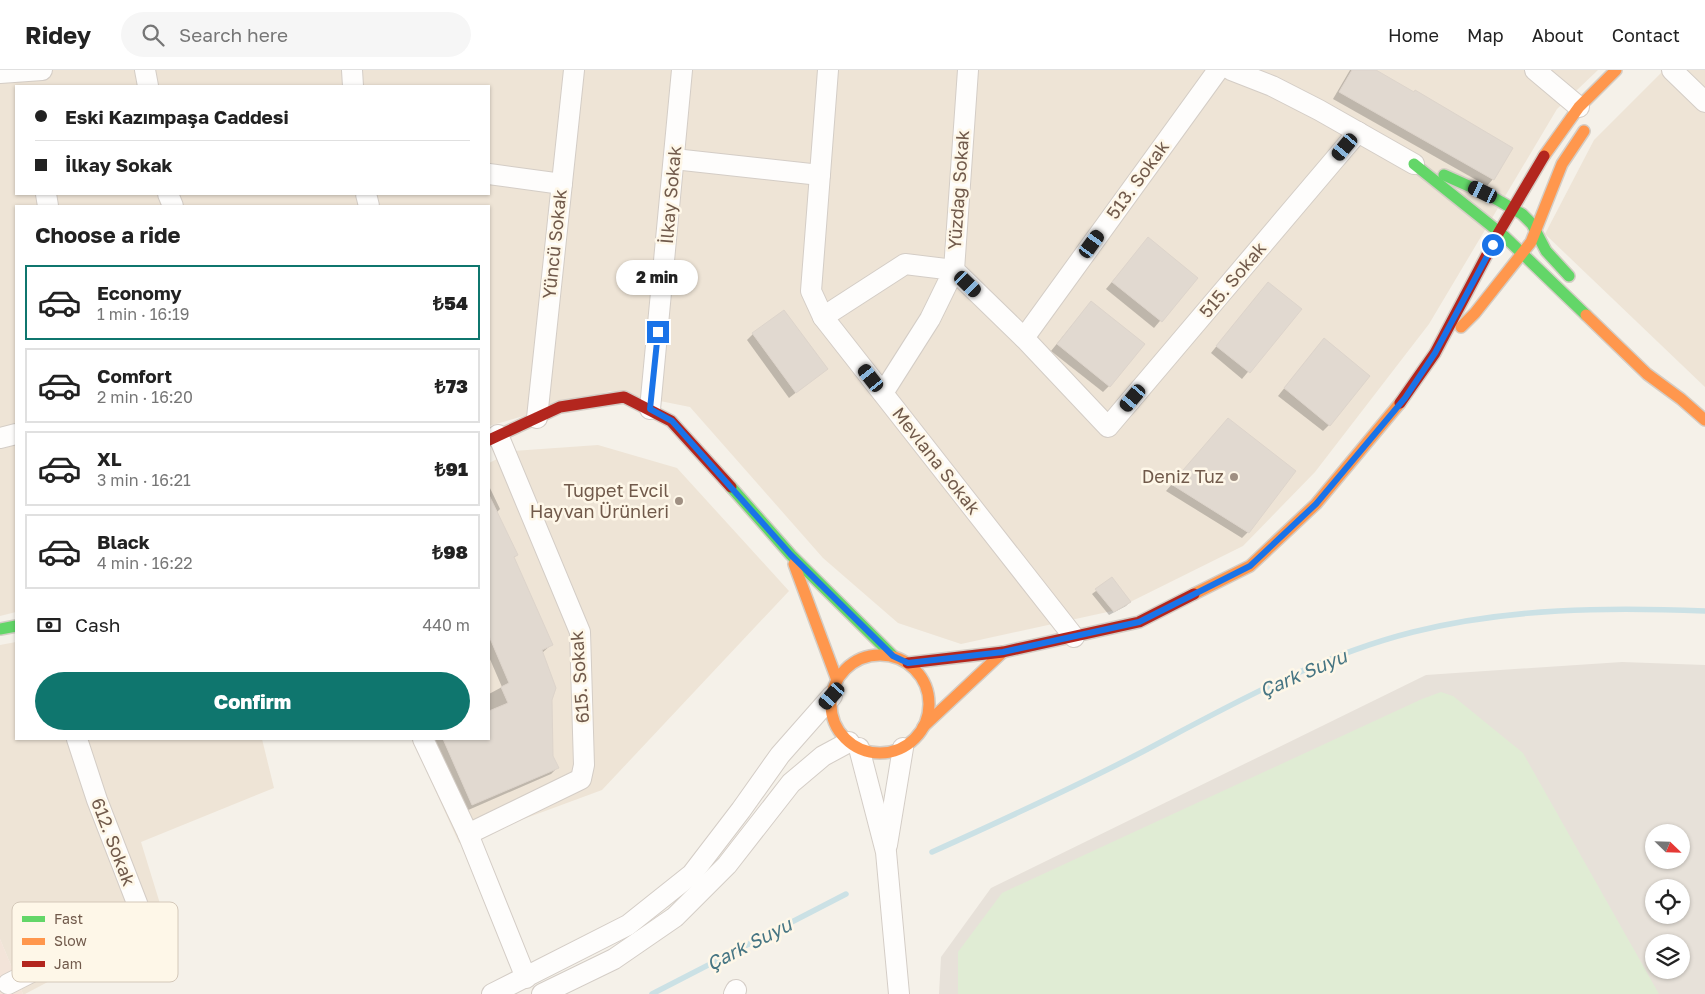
<!DOCTYPE html>
<meta charset="utf-8">
<style>
:root{--surface:#fff;--page:#f6f6f6;--text:#222;--muted:#767676;--line:#e0e0e0;--accent:#0f766e}
body{margin:0;font-family:"Golos Text",sans-serif;background:var(--page);color:var(--text);height:100vh;display:flex;flex-direction:column;font-size:19px;white-space:nowrap}
*{box-sizing:border-box;margin:0}
p{font-size:16px;color:var(--muted)}
.icon{flex:none;width:28px;height:28px;fill:none;stroke:currentColor;stroke-width:2;stroke-linecap:round;stroke-linejoin:round}
.map{position:relative;flex:1;overflow:hidden}
.sheet{position:absolute;left:15px;top:135px;width:475px;height:535px;display:flex;flex-direction:column;background:var(--surface);border-radius:0px;box-shadow:0 1px 4px #0004}
.sheet>*{flex:none}
.banner{position:absolute;left:15px;top:15px;width:475px;height:110px;border-radius:0px;box-shadow:0 1px 4px #0004;display:grid;align-content:center;height:110px;padding:0 20px;background:var(--surface)}
.needle{width:32px;rotate:113deg}
.buttons{position:absolute;left:1645px;top:754px;display:grid;gap:10px}
.buttons a{display:grid;place-items:center;width:45px;height:45px;border-radius:50%;background:var(--surface);box-shadow:0 1px 4px #0004;font-size:25px}
.end{position:absolute;width:22px;height:22px;margin:-11px;border:6px solid #1a73e8;background:#fff;box-shadow:0 0 0 2px #fff}
.from{border-radius:50%}
.bubble{position:absolute;height:35px;border-radius:18px;background:var(--surface);box-shadow:0 1px 4px #0004;font-size:16px;font-weight:800;line-height:35px;text-align:center}
.car{position:absolute;width:15px;height:30px;margin:-15px -8px;border-radius:6px;box-shadow:0 0 4px 1px #0007;background:linear-gradient(#222 24%,#8ab4d8 0 40%,#222 0 76%,#8ab4d8 0 86%,#222 0)}
.banner b{display:flex;align-items:center;gap:18px;height:48px;font-size:19px}
.banner b+b{border-top:1px solid var(--line)}
.banner i{width:12px;height:12px;background:var(--text)}
ul{padding:0;list-style:none}
li{display:flex;align-items:center;gap:15px;height:75px;margin:0 10px 8px;padding:0 10px;border:2px solid var(--line);border-radius:0px}
li div{flex:1}
li b{display:block;font-size:19px}
li em{font-style:normal;font-weight:800}
li.active{border-color:var(--accent)}
li>.icon{width:45px;height:45px;stroke-width:1.5}
h2{padding:0 20px;font-size:22px;line-height:60px}
.pay{display:flex;align-items:center;gap:12px;height:55px;padding:0 20px;font-size:19px}
.pay p{margin-inline-start:auto}
.button{display:flex;gap:10px;margin-top:auto;padding:10px 20px}
.button a{flex:1;height:58px;border-radius:30px;background:var(--accent);color:#fff;font-size:20px;font-weight:800;line-height:58px;text-align:center}
header{display:flex;align-items:center;gap:30px;box-sizing:border-box;height:70px;padding:0 25px;background:var(--surface);border-bottom:1px solid var(--line)}
header strong{font-size:24px}
nav{display:flex;gap:28px;margin-inline-start:auto;font-size:18px}
.search{width:350px;height:45px;background:var(--page);display:flex;align-items:center;gap:12px;box-sizing:border-box;padding:0 18px;border-radius:28px;color:var(--muted);font-size:19px}
.map>svg:first-child{display:block}
</style>
<header>
<strong>Ridey</strong>
<div class="search"><svg class="icon" aria-label="search" viewBox="0 0 24 24"><circle cx="10" cy="10" r="6"/><path d="M15 15l6 6"/></svg>Search here</div>
<nav><a>Home</a><a>Map</a><a>About</a><a>Contact</a></nav>
</header>
<div class="map">
<svg width="1705" height="924" viewBox="0 0 1705 924">
<rect width="100%" height="100%" fill="#f5f1e9"/>
<g fill="#eee4d6" fill-rule="evenodd">
<path d="M0 0H1598L1557 39 1429 254 1315 402 1243 476 1112 541 961 574 898 553 823 488 690 337 610 321 489 356V136H16V542L0 546ZM16 16H489V124H16Z"/>
<path d="M1664 0H1705V317L1545 164 1594 70Z"/>
<path d="M598 375 677 398 789 521 602 720 459 773 412 669H489V393L513 381Z"/>
<path d="M16 572V669H262L274 718 141 772 165 850 25 924H23L0 869V575Z"/>
</g>
<path fill="#f3e4d9" d="M0 869 23 924H0Z"/>
<path fill="#e7e1d9" fill-rule="evenodd" d="M1622 592 1705 595V924H939L941 887 991 818 1426 605ZM1654 762H1681V790H1654ZM1654 818H1681V845H1654ZM1654 872H1681V900H1654Z"/>
<path fill="#e0ecd4" d="M1441 622 1453 626 1523 683 1659 924H958V882L1002 823 1422 629Z"/>
<g fill="#0003">
<path d="M1350 0H1373L1493 109 1487 116 1333 29Z"/>
<path d="M1148 169 1196 208 1154 258 1106 219Z"/>
<path d="M1262 220 1300 239 1242 309 1211 283Z"/>
<path d="M1091 232 1109 316 1103 322 1051 281Z"/>
<path d="M753 264 826 299 789 328 747 270Z"/>
<path d="M1318 276 1329 355 1323 361 1278 326Z"/>
<path d="M1222 356 1248 462 1242 468 1166 421Z"/>
<path d="M489 416 500 439 496 443 517 485 513 488 551 575 542 583 551 630 552 686 557 698 551 704 466 741 434 669H489V624L502 617 489 587Z"/>
<path d="M1112 509 1130 532 1126 536 1109 545 1092 524Z"/>
</g>
<g fill="none" stroke-linecap="round" stroke-linejoin="round">
<g stroke="#cbe1e5" stroke-width="5.5">
<path d="M932 782C1003 750 1073 718 1142 682 1229 636 1317 586 1413 562 1509 538 1607 537 1705 541"/>
<path d="M652 924 846 824"/>
</g>
</g>
<g fill="#e1d9d0" stroke="#ddd4cb">
<path d="M1352 0H1376L1414 22 1415 20 1513 78 1494 110 1339 22Z"/>
<path d="M1148 167 1198 208 1162 252 1112 212Z"/>
<path d="M1268 212 1302 239 1250 303 1216 276Z"/>
<path d="M1091 231 1145 274 1110 317 1057 274Z"/>
<path d="M784 240 828 299 796 323 752 263Z"/>
<path d="M1324 268 1370 306 1330 356 1284 318Z"/>
<path d="M1228 348 1296 401 1249 463 1171 414Z"/>
<path d="M489 425 518 485 514 487 553 575 542 580 556 618 552 630 553 686 559 698 472 735 443 669H489V641L508 633 501 617 509 613 489 566Z"/>
<path d="M1112 507 1131 532 1114 542 1095 519Z"/>
</g>
<g fill="none" stroke-linecap="round" stroke-linejoin="round">
<g stroke="#d4cdc6" stroke-width="22">
<g id="street">
<path d="M145 0 148 16"/>
<path d="M352 0 353 16"/>
<path d="M828 0 811 221 823 247 1074 567"/>
<path d="M968 0 954 200 1024 268 1108 357 1358 62"/>
<path d="M1231 0 1272 16 1319 40 1414 94"/>
<path d="M1535 0 1579 37"/>
<path d="M1672 0 1705 32"/>
<path d="M0 3 42 0"/>
<path d="M674 89 820 105"/>
<path d="M489 104 562 114"/>
<path d="M46 124 48 136"/>
<path d="M168 124 173 136"/>
<path d="M366 124 369 136"/>
<path d="M823 247 905 194 954 200 930 249 883 323"/>
<path d="M1024 268 1218 0"/>
<path d="M650 339 682 0"/>
<path d="M537 348 574 0"/>
<path d="M0 368 16 364"/>
<path d="M423 669 468 764 526 908"/>
<path d="M859 678 886 782 899 924"/>
<path d="M468 764 581 709 584 695 580 562 498 365"/>
<path d="M887 775 903 678"/>
<path d="M8 914 142 846 97 730 77 669"/>
<path d="M492 924 628 855 692 804 741 740 780 685 832 626"/>
<path d="M542 924 614 889 675 847 727 795 791 713 823 686 849 672"/>
<path d="M734 924 736 920"/>
</g>
</g>
<g stroke="#d4cdc5" stroke-width="14">
<g id="fast">
<path d="M1414 94 1504 166 1586 245"/>
<path d="M1444 105 1489 125 1522 144 1532 154 1546 181 1569 206"/>
<path d="M731 417 791 485 893 586"/>
<path d="M0 559 16 556"/>
</g>
</g>
<g stroke="#d4cdc5" stroke-width="14">
<g id="slow">
<path d="M1544 86 1579 37 1616 0"/>
<path d="M1586 245 1647 304 1681 329 1705 350"/>
<path d="M1461 257 1475 243 1531 172 1562 94 1584 61"/>
<path d="M794 494 837 610"/>
<path d="M1194 524 1250 496 1316 434 1400 333"/>
<circle cx="880" cy="634" r="49"/>
<path d="M923 657 1003 582"/>
</g>
</g>
<g stroke="#d4cdc5" stroke-width="14">
<g id="jam">
<path d="M1400 333 1435 283 1499 162 1544 86"/>
<path d="M489 370 560 337 624 327 671 351 731 417"/>
<path d="M908 593 1003 582 1139 552 1194 524"/>
</g>
</g>
<use href="#street" stroke="#fefdfc" stroke-width="20"/>
<use href="#fast" stroke="#63d668" stroke-width="11"/>
<use href="#slow" stroke="#ff974d" stroke-width="11"/>
<use href="#jam" stroke="#b3261e" stroke-width="11"/>
</g>
<g fill="none" stroke-linecap="round" stroke-linejoin="round">
<path stroke="#1a73e8" stroke-width="6" d="M658 262 650 339 672 351 791 485 893 586 908 593 1003 582 1139 552 1250 496 1316 434 1405 328 1435 283 1493 175"/>
</g>
<g fill="#9f8f82" stroke="#fef7e8" stroke-width="2">
<circle cx="1234" cy="407" r="5"/>
<circle cx="679" cy="431" r="5"/>
</g>
<g text-anchor="middle" stroke-width="5" stroke-linejoin="round" paint-order="stroke">
<g font-size="18" fill="#715a4b" stroke="#fef7e8">
<text transform="translate(1138 110) rotate(-54)" y="6">513. Sokak</text>
<text transform="translate(959 120) rotate(-86)" y="6">Yüzdağ Sokak</text>
<text transform="translate(671 125) rotate(-85)" y="6">İlkay Sokak</text>
<text transform="translate(555 174) rotate(-84)" y="6">Yüncü Sokak</text>
<text transform="translate(1233 210) rotate(-50)" y="6">515. Sokak</text>
<text transform="translate(936 391) rotate(52)" y="6">Mevlana Sokak</text>
<text transform="translate(580 607) rotate(-94)" y="6">615. Sokak</text>
<text transform="translate(113 772) rotate(69)" y="6">612. Sokak</text>
</g>
<g font-size="18" fill="#715a4b" stroke="#fef7e8" text-anchor="end">
<text x="1224" y="413">Deniz Tuz</text>
<text x="669" y="427">Tuğpet Evcil<tspan x="669" dy="21">Hayvan Ürünleri</tspan></text>
</g>
<g font-size="19" font-style="italic" fill="#467583" stroke="#fef7e8">
<text transform="translate(1303 603) rotate(-23)" y="7">Çark Suyu</text>
<text transform="translate(749 874) rotate(-27)" y="7">Çark Suyu</text>
</g>
</g>
<rect x="12" y="832" width="166" height="80" rx="8" fill="#fef7e8" stroke="#d4c8b9" stroke-width="1"/>
<rect x="22" y="846" width="23" height="6" fill="#63d668"/>
<rect x="22" y="868" width="23" height="7" fill="#ff974d"/>
<rect x="22" y="891" width="23" height="6" fill="#b3261e"/>
<g font-size="14" fill="#715a4b">
<text x="54" y="854">Fast</text>
<text x="54" y="876">Slow</text>
<text x="54" y="899">Jam</text>
</g>
</svg>
<div class="buttons">
<a><svg class="needle" viewBox="-14 -14 28 28"><path d="M0-13l5 13h-10z" fill="#e53935"/><path d="M0 13l5-13h-10z" fill="#767676"/></svg></a>
<a><svg class="icon" aria-label="locate" viewBox="0 0 24 24"><circle cx="12" cy="12" r="6"/><path d="M12 2v4M12 18v4M2 12h4M18 12h4"/></svg></a>
<a><svg class="icon" aria-label="layers" viewBox="0 0 24 24"><path d="M12 4l9 5-9 5-9-5zM3 14l9 5 9-5"/></svg></a>
</div>
<i class="end from" style="left:1493px;top:175px"></i>
<i class="end" style="left:658px;top:262px"></i>
<div class="bubble" style="left:616px;top:190px;width:82px">2 min</div>
<i class="car" style="left:1345px;top:77px;rotate:220deg"></i>
<i class="car" style="left:1483px;top:122px;rotate:296deg"></i>
<i class="car" style="left:1092px;top:174px;rotate:36deg"></i>
<i class="car" style="left:968px;top:214px;rotate:134deg"></i>
<i class="car" style="left:871px;top:308px;rotate:322deg"></i>
<i class="car" style="left:1133px;top:328px;rotate:220deg"></i>
<i class="car" style="left:832px;top:626px;rotate:221deg"></i>
<div class="banner">
<b><i class="from"></i>Eski Kazımpaşa Caddesi</b>
<b><i></i>İlkay Sokak</b>
</div>
<section class="sheet">
<h2>Choose a ride</h2>
<ul>
<li class="active"><svg class="icon" aria-label="car" viewBox="0 0 24 24"><path d="M5 17H2v-5l4-1 3-4h7l3 4 3 1v5h-3M9 17h6M6 11h13"/><circle cx="7" cy="17" r="2"/><circle cx="17" cy="17" r="2"/></svg><div><b>Economy</b><p>1 min · 16:19</p></div><em>₺54</em></li>
<li><svg class="icon" aria-label="car" viewBox="0 0 24 24"><path d="M5 17H2v-5l4-1 3-4h7l3 4 3 1v5h-3M9 17h6M6 11h13"/><circle cx="7" cy="17" r="2"/><circle cx="17" cy="17" r="2"/></svg><div><b>Comfort</b><p>2 min · 16:20</p></div><em>₺73</em></li>
<li><svg class="icon" aria-label="car" viewBox="0 0 24 24"><path d="M5 17H2v-5l4-1 3-4h7l3 4 3 1v5h-3M9 17h6M6 11h13"/><circle cx="7" cy="17" r="2"/><circle cx="17" cy="17" r="2"/></svg><div><b>XL</b><p>3 min · 16:21</p></div><em>₺91</em></li>
<li><svg class="icon" aria-label="car" viewBox="0 0 24 24"><path d="M5 17H2v-5l4-1 3-4h7l3 4 3 1v5h-3M9 17h6M6 11h13"/><circle cx="7" cy="17" r="2"/><circle cx="17" cy="17" r="2"/></svg><div><b>Black</b><p>4 min · 16:22</p></div><em>₺98</em></li>
</ul>
<div class="pay"><svg class="icon" aria-label="cash" viewBox="0 0 24 24"><path d="M3 7h18v10H3z"/><circle cx="12" cy="12" r="2"/></svg>Cash<p>440 m</p></div>
<div class="button"><a>Confirm</a></div>
</section>
</div>
